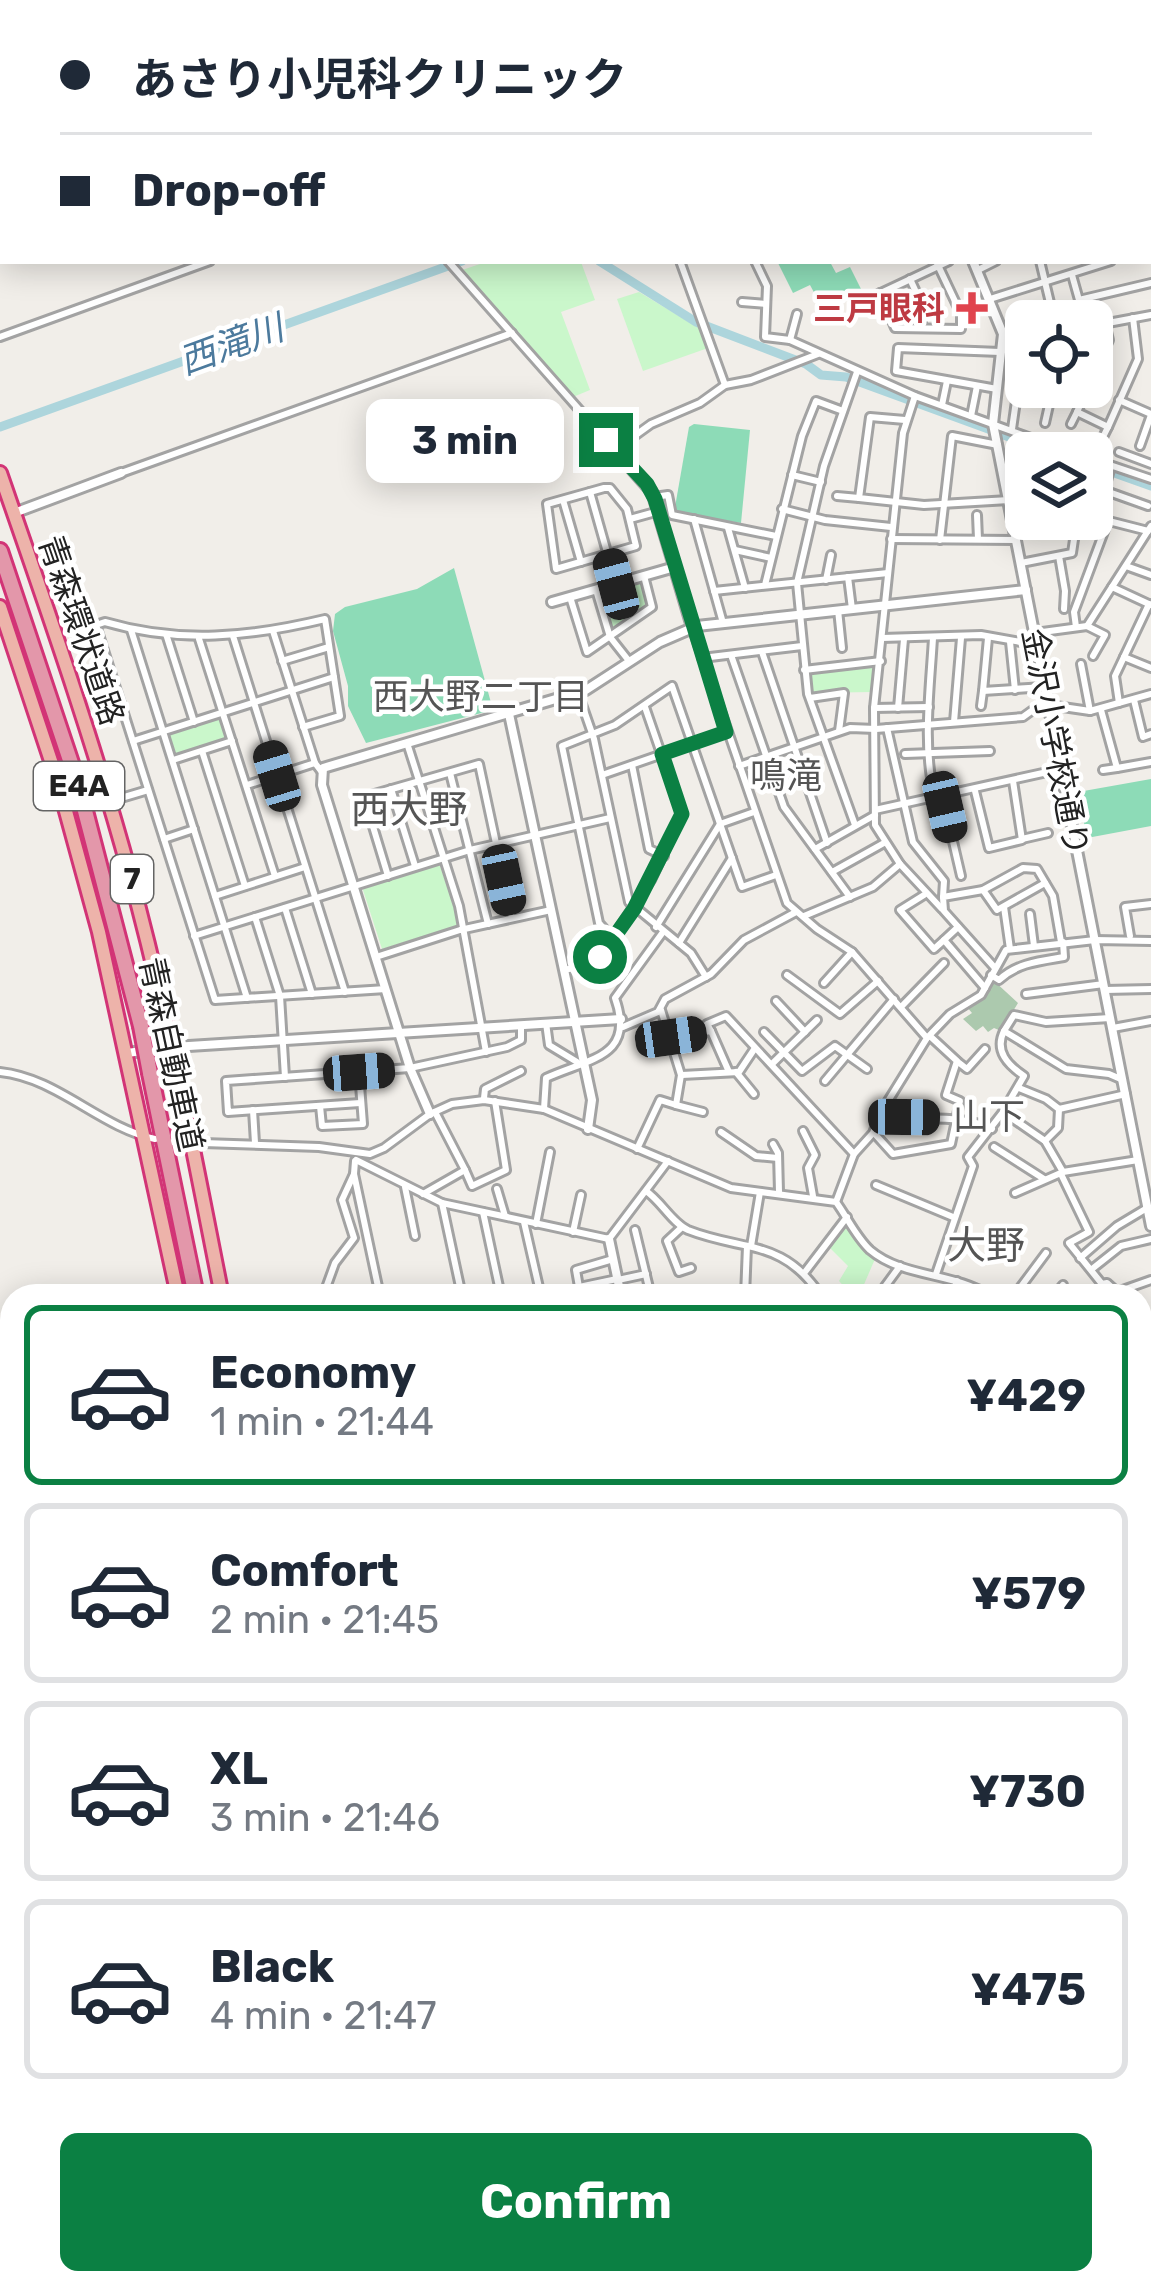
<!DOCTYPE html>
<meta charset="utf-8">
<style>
:root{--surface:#fff;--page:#f6f6f7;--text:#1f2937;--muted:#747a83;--line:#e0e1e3;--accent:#0b8043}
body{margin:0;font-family:Rubik,"Noto Sans JP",sans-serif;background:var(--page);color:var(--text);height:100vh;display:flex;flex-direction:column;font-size:45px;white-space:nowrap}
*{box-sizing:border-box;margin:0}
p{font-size:39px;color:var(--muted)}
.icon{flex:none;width:66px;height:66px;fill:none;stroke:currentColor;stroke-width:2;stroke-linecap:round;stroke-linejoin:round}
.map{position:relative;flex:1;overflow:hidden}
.details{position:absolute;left:0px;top:1284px;width:1152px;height:1011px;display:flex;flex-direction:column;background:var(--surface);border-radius:36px 36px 0 0;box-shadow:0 6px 30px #0003}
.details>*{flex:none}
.guide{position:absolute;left:0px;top:0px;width:1152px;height:264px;box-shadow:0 6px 30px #0003;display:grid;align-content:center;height:264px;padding:0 60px;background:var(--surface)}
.fabs{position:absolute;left:1005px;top:300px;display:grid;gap:24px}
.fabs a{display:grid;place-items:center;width:108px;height:108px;border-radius:18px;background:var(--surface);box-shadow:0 6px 30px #0003;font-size:60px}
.end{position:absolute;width:54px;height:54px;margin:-27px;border:15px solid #0b8043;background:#fff;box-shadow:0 0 0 6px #fff}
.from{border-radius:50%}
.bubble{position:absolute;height:84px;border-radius:18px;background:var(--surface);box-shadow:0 6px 30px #0003;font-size:39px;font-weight:700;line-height:84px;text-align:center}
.car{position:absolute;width:36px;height:72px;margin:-36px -18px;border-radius:15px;box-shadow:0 0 9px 3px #0007;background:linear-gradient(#222 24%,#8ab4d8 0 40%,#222 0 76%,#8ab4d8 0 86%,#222 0)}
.guide b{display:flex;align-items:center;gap:42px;height:114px;font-size:45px}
.guide b+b{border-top:3px solid var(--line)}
.guide i{width:30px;height:30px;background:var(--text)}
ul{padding:21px 0 0;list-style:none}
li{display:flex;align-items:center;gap:36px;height:180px;margin:0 24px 18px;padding:0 36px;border:6px solid var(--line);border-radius:18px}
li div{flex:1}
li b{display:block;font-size:45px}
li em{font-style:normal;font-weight:700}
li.on{border-color:var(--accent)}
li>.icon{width:108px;height:108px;stroke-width:1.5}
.cta{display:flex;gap:24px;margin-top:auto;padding:24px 60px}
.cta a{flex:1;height:138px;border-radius:18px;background:var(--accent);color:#fff;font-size:48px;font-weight:700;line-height:138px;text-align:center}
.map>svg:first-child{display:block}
</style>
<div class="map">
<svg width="1151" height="2293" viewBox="0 0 1151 2293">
<rect width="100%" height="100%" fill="#f1eee9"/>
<path fill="#acc9ae" d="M993 980 1018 1003 1001 1031 994 1028 988 1032 983 1026 976 1031 963 1019 972 1013 967 1007 985 995Z"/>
<g fill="#caf7cb">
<path d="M489 261 581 262 595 300 561 312 590 390 573 397 462 270Z"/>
<path d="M639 292 702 330 708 348 643 371 617 299Z"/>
<path d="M640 582 647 606 611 628 603 593Z"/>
<path d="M874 665 877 667 873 692 812 693 809 672Z"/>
<path d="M219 717 226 740 174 755 169 733Z"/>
<path d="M439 863 460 925 382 949 363 890 365 886Z"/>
<path d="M846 1225 861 1247 875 1259 862 1289 853 1296 839 1281 848 1266 830 1248Z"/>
<path d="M469 2283H613L616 2293H448Z"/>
</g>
<g fill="#8ddbb7">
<path d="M777 261 830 262 836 273 850 267 863 293 824 311 810 285 793 293Z"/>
<path d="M694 424 750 430 741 523 679 513 675 507 689 427Z"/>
<path d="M454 568 493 710 366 743 348 706V686L333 631 335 614 345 607 417 589Z"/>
<path d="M1151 779V826L1087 838 1078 792Z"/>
</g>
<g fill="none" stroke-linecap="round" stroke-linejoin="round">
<g stroke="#add5dc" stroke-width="9">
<path d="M1149 123 1151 122"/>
<path d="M599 261 696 322 806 364 821 375 846 377 991 430"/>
<path d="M0 427 462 261"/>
<path d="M1001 434 1052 453"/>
<path d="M1092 465 1151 486"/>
</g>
<g stroke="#a3a3a3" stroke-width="12">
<g id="minor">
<path d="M118 0 120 3"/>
<path d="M202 0 204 3"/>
<path d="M252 0V3"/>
<path d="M331 0V3"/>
<path d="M339 0 346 3"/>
<path d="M693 0 695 3"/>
<path d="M941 0 945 3"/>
<path d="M994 0 998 3"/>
<path d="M60 3V0"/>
<path d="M302 3V0"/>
<path d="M376 3 378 0"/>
<path d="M655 3 664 0"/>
<path d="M928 3 930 0"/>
<path d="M1077 3 1080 0"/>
<path d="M1102 3 1105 0"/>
<path d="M1123 3 1126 0"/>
<path d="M1149 14 1151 12"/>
<path d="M0 21 3 22"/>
<path d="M1149 70 1151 68"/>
<path d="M1149 90H1151"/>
<path d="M1149 104 1151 102"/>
<path d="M1149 147 1151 146"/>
<path d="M1149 216H1151"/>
<path d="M1149 249 1151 248"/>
<path d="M448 261 606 440"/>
<path d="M680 261 725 385"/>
<path d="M755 261 767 286 765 337 790 340 915 396 1072 453"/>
<path d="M1040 261 1051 307 1059 321"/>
<path d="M978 270 996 261"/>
<path d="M1072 275 1079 300 1151 283"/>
<path d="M910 279 922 305V327"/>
<path d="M880 293 895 328 961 329V314L936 261"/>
<path d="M990 299 1111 261"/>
<path d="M866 300 949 261"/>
<path d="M742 302 766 304"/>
<path d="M1030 318 1053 314"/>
<path d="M1092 326 1151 315"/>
<path d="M1003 334 1026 338"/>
<path d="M0 337 210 261"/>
<path d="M790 340 797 314"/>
<path d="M1092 378 1109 340 1105 323"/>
<path d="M1088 387 1077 412 1108 427 1138 359 1133 318"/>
<path d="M997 389 896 371 898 348 1000 352"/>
<path d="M1119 400 1151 414"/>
<path d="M942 405 947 381"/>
<path d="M971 416 977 386"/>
<path d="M905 420 870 417 859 498 924 505 1009 500"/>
<path d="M1045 423 1053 387"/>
<path d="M1071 424 1077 412"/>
<path d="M1012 429 1025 338"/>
<path d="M1101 441 1108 427"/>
<path d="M609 443 633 437 651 424 700 403 725 385 751 380 818 354"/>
<path d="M1140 446 1151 415"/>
<path d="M1119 452 1151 464"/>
<path d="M1092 459 1151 479"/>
<path d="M1111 466 1097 518 1148 531"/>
<path d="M121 473 512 333"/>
<path d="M792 475 821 482"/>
<path d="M604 488H610L627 509 636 546 556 569 547 504Z"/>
<path d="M1106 491 1148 506"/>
<path d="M590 492 616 584"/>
<path d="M837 496 859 498"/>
<path d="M654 497 668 495 672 515 776 536"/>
<path d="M563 500 581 562"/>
<path d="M782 509 825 520 891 527"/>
<path d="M977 515 978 539"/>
<path d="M630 519 659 511"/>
<path d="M694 519 723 623"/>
<path d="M1048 519 1076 526"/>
<path d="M728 528 745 588"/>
<path d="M891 539 1016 540"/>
<path d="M940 540 952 436 998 445"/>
<path d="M735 550 771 558"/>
<path d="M1059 556 1065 591 1064 609"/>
<path d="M1021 563 1072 553 1077 519"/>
<path d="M1126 566 1151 575"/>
<path d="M848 577 852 609"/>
<path d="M826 580 831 555"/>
<path d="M765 585 802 436 816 401 843 411"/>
<path d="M1112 587 1151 605"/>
<path d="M596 590 610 637 629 661"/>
<path d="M714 591 888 573"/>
<path d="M570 597 587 652 652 607 644 576"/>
<path d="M838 610 842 648"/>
<path d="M1087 626 1105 635 1093 656"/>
<path d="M692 627 787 903 817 929 852 952 927 1038 880 1114 873 1133 854 1154 836 1202"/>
<path d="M1076 627 1074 612 1108 521"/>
<path d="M131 630 247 998"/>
<path d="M273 631 315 763 321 771"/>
<path d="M1035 633 1087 626 1151 526"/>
<path d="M166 634 194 722"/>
<path d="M233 636 345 992"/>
<path d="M882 638 981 635 1038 645"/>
<path d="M933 638C930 690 922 747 935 798"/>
<path d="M988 638 983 691 1045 687"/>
<path d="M199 639 275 876"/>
<path d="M1010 642 1015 690"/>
<path d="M762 652 827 843"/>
<path d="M731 655 784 807 850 897"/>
<path d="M1124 657 1151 668"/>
<path d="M702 658 802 646"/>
<path d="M282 661 329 647"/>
<path d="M1081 664 1090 711"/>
<path d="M804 670 881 661"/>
<path d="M578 693 594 739 629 902 691 953 706 977"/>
<path d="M810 698 844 693 839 731"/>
<path d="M1134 700 1143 737 1151 734"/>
<path d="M1119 703 1115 676 1149 604"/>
<path d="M1049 705 1090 711 1151 694"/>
<path d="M981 706 983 691"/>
<path d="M874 708 929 707"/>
<path d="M898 708 904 639"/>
<path d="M1101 710 1117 768 1151 762"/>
<path d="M954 722 961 638"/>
<path d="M303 727 340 716 325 619C250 637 180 644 105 622L96 625 215 1000 386 989"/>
<path d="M887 728 913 842 944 881 943 897"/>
<path d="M133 741 334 677"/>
<path d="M407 743 459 906 486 1052"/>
<path d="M202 751 245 886"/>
<path d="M905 754 990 751"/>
<path d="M173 760 232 741"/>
<path d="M632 765 649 849 664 856"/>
<path d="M739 766 850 728 876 729 1023 717 1048 699"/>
<path d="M1103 770 1117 768"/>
<path d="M450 773 488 924"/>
<path d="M602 775 726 732"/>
<path d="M247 785 315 763"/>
<path d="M391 789 415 866"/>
<path d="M975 791 989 848 1022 840 1013 781"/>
<path d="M955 795 945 807 961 876"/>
<path d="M111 801 148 790"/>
<path d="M875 810 1061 769"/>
<path d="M855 825 808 694 797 583 824 466 857 372"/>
<path d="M164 839 194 829"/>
<path d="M1022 839 1048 833"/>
<path d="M815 849 875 815"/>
<path d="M900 864 942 909"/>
<path d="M832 872 884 843"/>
<path d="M388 876 364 797 479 764 512 918"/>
<path d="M983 890 997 910 1045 883"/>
<path d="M924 895 900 910 934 949 944 940"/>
<path d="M215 896 305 867"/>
<path d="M1004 907 1010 949"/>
<path d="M285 908 312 994"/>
<path d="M1030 914 1034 946"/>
<path d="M804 916 873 887 900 864 875 825 874 708 903 433 915 396"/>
<path d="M255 917 280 996 285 1077"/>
<path d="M656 927 720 824 754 812"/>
<path d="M958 927 944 940 985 988"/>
<path d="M194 936 470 850 610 818"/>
<path d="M1130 936 1125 907 1151 904"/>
<path d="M613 939 599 923 562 746 615 725 672 686 742 887 776 875"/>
<path d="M679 943 732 858"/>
<path d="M376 957 460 930 551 910"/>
<path d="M995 968 944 911 943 897 983 890 1023 868 1037 869 1053 896 1061 942"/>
<path d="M564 970 592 964 600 957 651 880 682 814 645 707"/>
<path d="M787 975 840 1014 878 981"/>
<path d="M991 975 999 980C1017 963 1040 961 1064 957L1063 942"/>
<path d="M824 983 852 952"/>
<path d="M1105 990 1151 989"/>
<path d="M1026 994 1104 984"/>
<path d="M776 1001 805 1032"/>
<path d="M901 1007 944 963"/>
<path d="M1110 1018 1046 1022 1014 1015 1004 1031 1066 1069 1109 1074 1123 1080"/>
<path d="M546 1023 549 1045 577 1062"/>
<path d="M623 1027 658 1012 665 999 711 974 744 940 796 912"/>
<path d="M1113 1028 1151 1021"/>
<path d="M711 1031 729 1072"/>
<path d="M764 1032 802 1071 835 1046 867 1069"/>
<path d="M671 1037 711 1031 707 1024 726 1016 854 1154"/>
<path d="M927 1038 950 1014 981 995 1006 950 1095 940 1151 941"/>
<path d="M958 1062 967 1069 985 1049"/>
<path d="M772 1064 817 1020"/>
<path d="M0 1072C58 1078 99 1127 155 1139"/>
<path d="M736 1072 754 1094"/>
<path d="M682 1075 739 1072 755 1048"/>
<path d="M825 1081 894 999"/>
<path d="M1019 1088 1046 1099 1059 1109"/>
<path d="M484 1098 485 1089 521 1071"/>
<path d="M360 1103 228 1112 226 1081 410 1068 507 1047 521 1040V1025"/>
<path d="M676 1105 703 1112"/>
<path d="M320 1106 322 1126 363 1124 359 1072"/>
<path d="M544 1109 546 1078C590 1058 636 1057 615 998L663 932"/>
<path d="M884 1109C918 1126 957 1111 992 1129"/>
<path d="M1059 1109 1126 1094"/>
<path d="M253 1110 255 1143"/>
<path d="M1003 1112 1024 1076C1008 1065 994 1051 1004 1031"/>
<path d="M803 1131 815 1155 808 1168 813 1196"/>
<path d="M721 1132 756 1156 778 1158"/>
<path d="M874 1133 893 1154 951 1144 960 1101 946 1095 957 1061 931 1037"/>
<path d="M1045 1141 1058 1128 1059 1109"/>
<path d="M173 1142 319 1147 370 1154 384 1148 430 1114 452 1104 484 1100 544 1109 731 1188 836 1202C847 1217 856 1237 870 1250 903 1278 954 1272 990 1296"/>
<path d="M773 1144 778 1153 779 1192"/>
<path d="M994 1147 1044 1179"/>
<path d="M637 1149 660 1100 676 1105 681 1075 661 1010"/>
<path d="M356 1160 442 1203 609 1239 668 1161"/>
<path d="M355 1161 354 1174 380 1296"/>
<path d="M465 1170 472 1186 506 1170 495 1101"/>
<path d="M1061 1174 1089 1232 1069 1243 1102 1284 1107 1283 1117 1292 1151 1280"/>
<path d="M876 1185 953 1217"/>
<path d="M405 1187 415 1236"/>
<path d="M497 1189 505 1216"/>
<path d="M646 1191C661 1201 672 1223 688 1230 744 1252 783 1238 821 1296"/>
<path d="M1015 1193 1063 1172 1138 1160"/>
<path d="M423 1194 465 1170 435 1112"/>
<path d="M442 1203 462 1296"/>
<path d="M483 1212 501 1296"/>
<path d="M524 1222 541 1296"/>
<path d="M536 1224 550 1152"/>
<path d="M682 1227 667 1241 679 1272 691 1268"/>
<path d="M635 1230 651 1296"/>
<path d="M573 1232 581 1195"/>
<path d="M751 1246 760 1192"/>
<path d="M1080 1258 1117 1226 1147 1208"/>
<path d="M1092 1269 1121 1246 1151 1239"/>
<path d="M805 1272 847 1217"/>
<path d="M936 1274 973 1166 968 1157 1003 1112 1045 1141 1063 1172"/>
<path d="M618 1280 646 1274"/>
<path d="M579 1287 576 1270 613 1259"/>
<path d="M323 1296 335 1263 354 1238 342 1200 354 1174"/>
<path d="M578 1296 579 1287 617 1279"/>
<path d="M709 1296H710"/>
<path d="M745 1296 747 1246"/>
<path d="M878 1296 900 1266"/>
<path d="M952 1296 957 1281"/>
<path d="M1014 1296 1046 1253"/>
<path d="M1054 1296 1063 1285"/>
<path d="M1095 1296 1102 1284"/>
<path d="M1140 1391 1151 1393"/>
<path d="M1140 1461 1151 1483"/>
<path d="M1140 1511 1150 1509"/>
<path d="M1140 1551 1151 1544"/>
<path d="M0 1961 12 1938"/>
<path d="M1140 2017 1151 2015"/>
<path d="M1140 2124 1151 2177"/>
<path d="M1140 2212 1151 2207"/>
<path d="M950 2283 953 2293"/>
<path d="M982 2283 984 2293"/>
<path d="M1150 2293H1151"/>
</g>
</g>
<g stroke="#a3a3a3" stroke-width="14">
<g id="tertiary">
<path d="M973 261 1003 334 993 424 1151 1226"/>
<path d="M606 440 652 492 692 627"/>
<path d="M14 513 121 473"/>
<path d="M552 602 675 567"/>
<path d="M509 714 592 1100 588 1129"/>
<path d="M127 1053 173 1047 621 1019"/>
<path d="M430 1114 410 1068 322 785 323 768 586 690 660 642 697 626 1026 590"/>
<path d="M609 1239 621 1296"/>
<path d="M0 1453 12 1451"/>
<path d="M1151 1688 1144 1787 1151 1866"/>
<path d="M1140 1896 1151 1894"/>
<path d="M622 2283 625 2293"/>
<path d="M774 2283 776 2293"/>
<path d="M913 2283 916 2293"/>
<path d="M377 2293 430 2284"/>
</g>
</g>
<g stroke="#72750c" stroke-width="15">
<g id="secondary">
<path d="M1140 1614 1151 1612"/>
<path d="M0 1869 12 1867"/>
</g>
</g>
<g stroke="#965d09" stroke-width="16">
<g id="primary">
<path d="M895 0 896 3"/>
<path d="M1149 181 1151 182"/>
</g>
</g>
<g stroke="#d23476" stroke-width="18">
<g id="trunk">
<path d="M0 473C46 606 93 739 130 875 168 1013 194 1155 222 1296"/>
<path d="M0 607 58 782 99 932 178 1296"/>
<path d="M379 2283 381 2293"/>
</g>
</g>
<g stroke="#d23476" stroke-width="20">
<g id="motorway">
<path d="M0 551 78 784 141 1026"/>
<path d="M150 1073 196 1296"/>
<path d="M430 2284 450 2283"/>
</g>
</g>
<use href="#minor" stroke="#fff" stroke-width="6"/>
<use href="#tertiary" stroke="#fff" stroke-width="8"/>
<use href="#secondary" stroke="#f6f5c2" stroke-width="9"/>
<use href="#primary" stroke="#f7cfa9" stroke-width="10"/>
<use href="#trunk" stroke="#edb3aa" stroke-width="12"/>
<use href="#motorway" stroke="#e397aa" stroke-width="14"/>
<g stroke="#d23476" stroke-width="20" stroke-linecap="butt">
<g id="motorway-bridge">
<path d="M141 1026 150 1073"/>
<path d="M401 2283 403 2293"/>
</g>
</g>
<use href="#motorway-bridge" stroke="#e397aa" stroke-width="14"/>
</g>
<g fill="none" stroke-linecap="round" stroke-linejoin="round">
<path stroke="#0b8043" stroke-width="15" d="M600 957 634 909 682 814 662 754 726 732 655 499 647 484 606 440"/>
</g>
<path fill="#e0444e" stroke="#fff" stroke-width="4.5" d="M966 290h12v12h12v12h-12v12h-12v-12h-12v-12h12z"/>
<g text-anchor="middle" stroke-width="9" stroke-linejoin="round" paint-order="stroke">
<g fill="#fff" stroke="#646464" stroke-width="3">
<rect x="34" y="762" width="90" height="48" rx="9"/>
<rect x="111" y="855" width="42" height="48" rx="9"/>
</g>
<g font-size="30" font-weight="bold" fill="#222">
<text x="79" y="796">E4A</text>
<text x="132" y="889">7</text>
</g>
<g font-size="33" font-weight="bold" fill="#be3a42" stroke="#fff" text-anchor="end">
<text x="945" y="320">三戸眼科</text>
</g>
<g font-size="33" fill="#222" stroke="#fff">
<text transform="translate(82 630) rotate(71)" y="12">青森環状道路</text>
<text transform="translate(1056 742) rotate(79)" y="12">金沢小学校通り</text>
<text transform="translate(172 1054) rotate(78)" y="12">青森自動車道</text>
</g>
<g font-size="36" font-style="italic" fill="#4c7a9d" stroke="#fff">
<text transform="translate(231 344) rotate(-20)" y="13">西滝川</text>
</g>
<g font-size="36" fill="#555" stroke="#fff">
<text x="481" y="709">西大野二丁目</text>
<text x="786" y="788">鳴滝</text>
<text x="989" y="1129">山下</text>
</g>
<g font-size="39" fill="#555" stroke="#fff">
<text x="409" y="823">西大野</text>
<text x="986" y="1259">大野</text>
</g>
</g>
</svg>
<div class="fabs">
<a><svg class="icon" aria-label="locate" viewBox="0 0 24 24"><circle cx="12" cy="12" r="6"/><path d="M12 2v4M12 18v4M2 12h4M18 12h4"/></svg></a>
<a><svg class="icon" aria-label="layers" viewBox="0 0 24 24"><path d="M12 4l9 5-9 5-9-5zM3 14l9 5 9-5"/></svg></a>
</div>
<i class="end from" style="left:600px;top:957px"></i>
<i class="end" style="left:606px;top:440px"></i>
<div class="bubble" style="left:366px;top:399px;width:198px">3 min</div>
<i class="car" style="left:616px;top:584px;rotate:345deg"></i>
<i class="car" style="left:277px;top:776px;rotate:343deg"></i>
<i class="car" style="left:945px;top:807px;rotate:167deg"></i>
<i class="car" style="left:504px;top:880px;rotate:168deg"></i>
<i class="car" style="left:671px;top:1037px;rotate:82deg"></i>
<i class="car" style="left:359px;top:1072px;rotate:86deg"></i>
<i class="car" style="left:904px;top:1117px;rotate:91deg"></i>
<div class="guide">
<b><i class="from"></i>あさり小児科クリニック</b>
<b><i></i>Drop-off</b>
</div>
<section class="details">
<ul>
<li class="on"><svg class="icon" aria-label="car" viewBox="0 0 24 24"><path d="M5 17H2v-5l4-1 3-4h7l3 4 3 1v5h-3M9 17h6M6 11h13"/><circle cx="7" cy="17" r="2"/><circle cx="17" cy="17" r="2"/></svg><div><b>Economy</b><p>1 min · 21:44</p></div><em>¥429</em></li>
<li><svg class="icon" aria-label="car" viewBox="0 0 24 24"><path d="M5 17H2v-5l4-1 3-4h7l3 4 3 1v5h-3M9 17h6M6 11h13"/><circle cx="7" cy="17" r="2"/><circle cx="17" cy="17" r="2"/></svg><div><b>Comfort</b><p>2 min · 21:45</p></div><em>¥579</em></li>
<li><svg class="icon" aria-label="car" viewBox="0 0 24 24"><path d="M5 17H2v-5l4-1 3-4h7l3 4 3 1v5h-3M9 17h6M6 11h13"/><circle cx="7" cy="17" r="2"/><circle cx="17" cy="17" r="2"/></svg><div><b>XL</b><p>3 min · 21:46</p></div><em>¥730</em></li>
<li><svg class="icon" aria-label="car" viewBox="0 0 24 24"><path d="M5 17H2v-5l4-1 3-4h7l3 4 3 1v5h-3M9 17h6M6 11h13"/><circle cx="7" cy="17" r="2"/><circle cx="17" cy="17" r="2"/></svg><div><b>Black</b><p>4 min · 21:47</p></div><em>¥475</em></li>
</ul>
<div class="cta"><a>Confirm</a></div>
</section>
</div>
